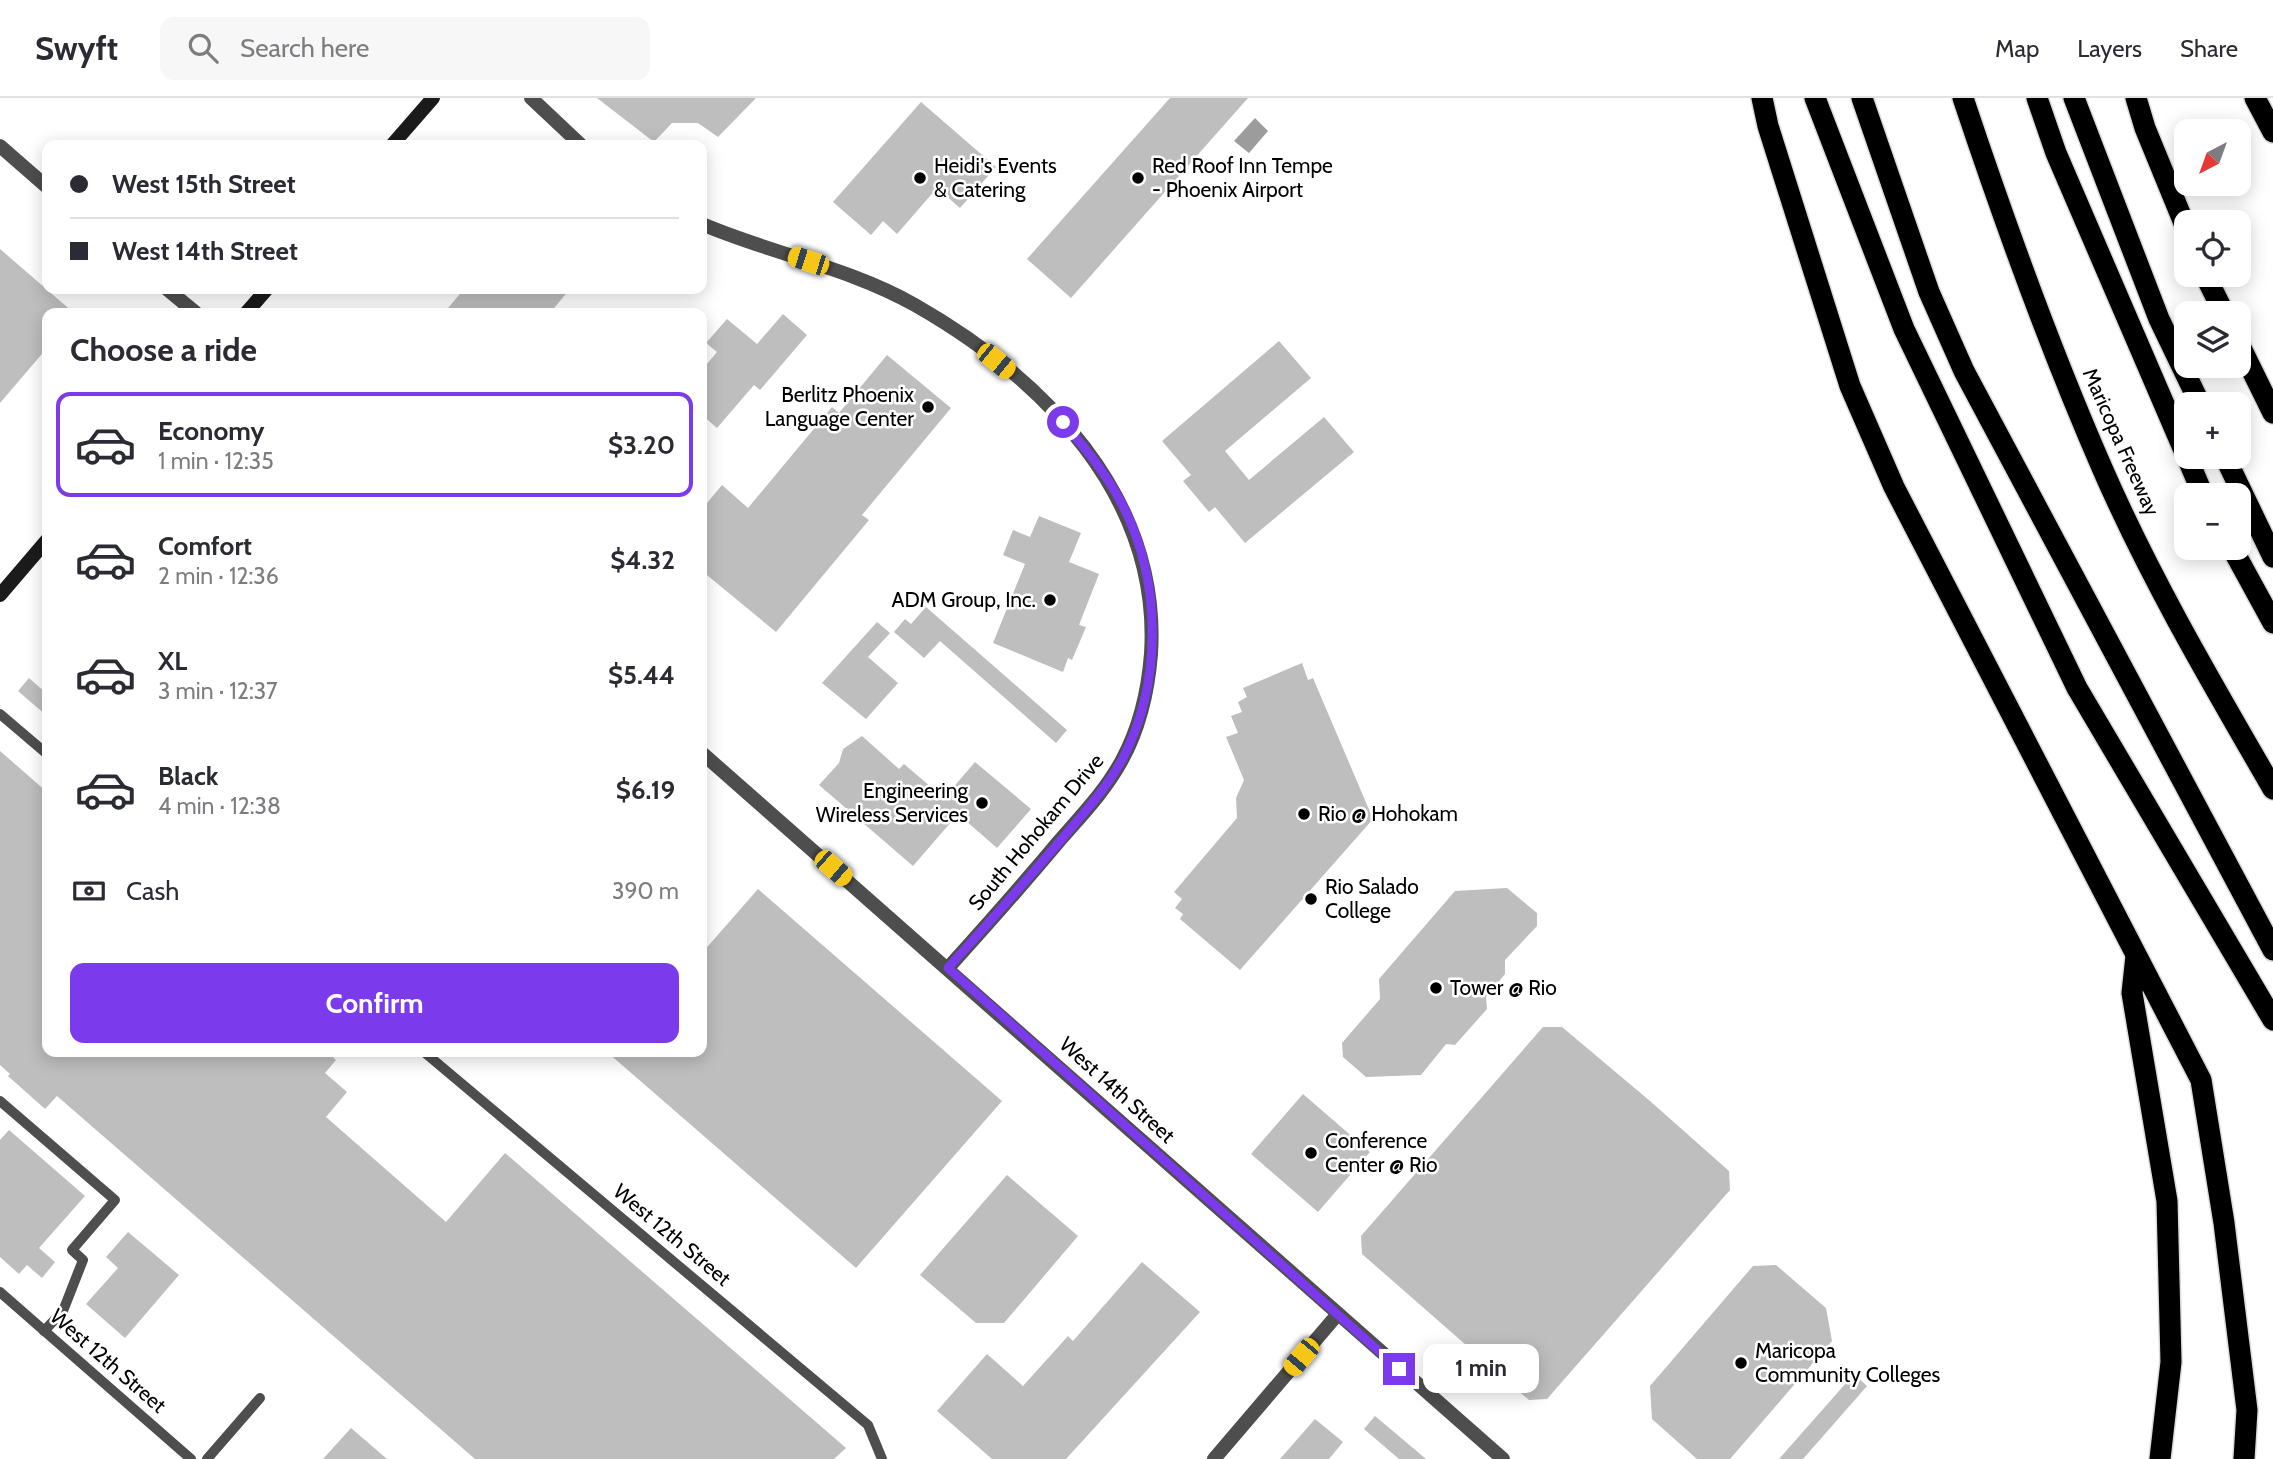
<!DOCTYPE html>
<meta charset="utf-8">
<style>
:root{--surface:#fff;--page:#f7f7f7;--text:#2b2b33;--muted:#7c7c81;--line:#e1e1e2;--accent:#7c3aed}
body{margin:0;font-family:Cabin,sans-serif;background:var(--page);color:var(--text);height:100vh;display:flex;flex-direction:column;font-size:26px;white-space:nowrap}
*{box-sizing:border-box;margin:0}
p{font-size:23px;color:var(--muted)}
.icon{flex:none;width:38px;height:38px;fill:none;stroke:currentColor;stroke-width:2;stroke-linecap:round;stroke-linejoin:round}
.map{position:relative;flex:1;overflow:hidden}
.sheet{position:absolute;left:42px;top:210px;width:665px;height:749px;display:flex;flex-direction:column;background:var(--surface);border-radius:14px;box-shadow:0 4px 18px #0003}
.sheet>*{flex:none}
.hud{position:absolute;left:42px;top:42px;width:665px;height:154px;border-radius:14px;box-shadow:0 4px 18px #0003;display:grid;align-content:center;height:154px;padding:0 28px;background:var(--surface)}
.needle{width:46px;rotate:221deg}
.fabs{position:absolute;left:2174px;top:21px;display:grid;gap:14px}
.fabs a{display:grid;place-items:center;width:77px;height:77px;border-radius:14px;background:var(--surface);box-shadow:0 4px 18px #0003;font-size:35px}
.end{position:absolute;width:32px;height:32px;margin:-16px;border:9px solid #7c3aed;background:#fff;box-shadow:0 0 0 4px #fff}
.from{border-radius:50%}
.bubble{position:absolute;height:49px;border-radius:14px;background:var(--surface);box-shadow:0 4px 18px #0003;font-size:23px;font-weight:700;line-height:49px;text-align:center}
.car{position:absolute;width:21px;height:42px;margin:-21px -10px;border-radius:9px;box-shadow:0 0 5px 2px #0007;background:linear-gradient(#f5c518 24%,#345 0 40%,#f5c518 0 76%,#345 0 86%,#f5c518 0)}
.hud b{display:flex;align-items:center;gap:24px;height:66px;font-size:26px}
.hud b+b{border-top:2px solid var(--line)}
.hud i{width:18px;height:18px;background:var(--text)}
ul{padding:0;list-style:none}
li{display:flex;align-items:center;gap:21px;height:105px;margin:0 14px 10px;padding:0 14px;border:4px solid transparent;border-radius:14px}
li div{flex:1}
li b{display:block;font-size:26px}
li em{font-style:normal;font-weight:700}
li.on{border-color:var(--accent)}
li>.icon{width:63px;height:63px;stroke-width:1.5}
h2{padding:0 28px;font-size:32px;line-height:84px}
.pay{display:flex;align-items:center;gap:18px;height:77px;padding:0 28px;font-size:26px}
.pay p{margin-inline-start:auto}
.action{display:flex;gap:14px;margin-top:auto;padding:14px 28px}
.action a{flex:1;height:80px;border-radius:14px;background:var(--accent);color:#fff;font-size:28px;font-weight:700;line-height:80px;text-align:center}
header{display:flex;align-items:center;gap:42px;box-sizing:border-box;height:98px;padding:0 35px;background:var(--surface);border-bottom:2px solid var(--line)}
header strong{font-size:33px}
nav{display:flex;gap:38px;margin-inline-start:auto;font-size:24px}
.search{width:490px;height:63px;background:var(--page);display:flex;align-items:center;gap:18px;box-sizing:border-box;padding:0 24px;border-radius:14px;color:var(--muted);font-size:26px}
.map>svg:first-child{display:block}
</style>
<header>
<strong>Swyft</strong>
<div class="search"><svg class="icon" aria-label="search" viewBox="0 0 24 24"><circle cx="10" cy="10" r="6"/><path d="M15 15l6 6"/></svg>Search here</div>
<nav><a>Map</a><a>Layers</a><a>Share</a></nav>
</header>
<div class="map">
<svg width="2273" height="1361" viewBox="0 0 2273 1361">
<rect width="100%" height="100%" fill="#fff"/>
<path fill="#9c9c9c" d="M1255 20 1268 33 1249 55 1234 43Z"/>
<g fill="#bebebe">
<path d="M597 0H756L718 39 698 25H672L654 44Z"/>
<path d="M1170 0H1248L1071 200 1027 161Z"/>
<path d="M921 4 996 69 960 110 937 90 897 136 883 123 871 137 833 104Z"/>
<path d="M0 151 74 215H47V250L0 305Z"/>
<path d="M464 191H570L550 215H444Z"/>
<path d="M783 216 807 237 760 292 754 287 717 330 702 317V272L717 254 706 245 727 221 757 246Z"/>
<path d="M1279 243 1311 280 1225 353 1249 382 1324 319 1354 354 1245 445 1215 409 1209 414 1183 383 1191 377 1162 343Z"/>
<path d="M887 257 951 310 862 417 869 422 776 534 702 473V411L722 387 748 410 832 309 839 315Z"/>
<path d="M1039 418 1081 435 1069 464 1099 476 1079 527 1086 529 1072 562 1068 560 1063 574 993 545 1025 466 1003 457 1013 432 1030 439Z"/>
<path d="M926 509 1067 632 1056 645 940 543 924 560 894 534 905 521 911 526Z"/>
<path d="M877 524 890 535 868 559 898 585 866 621 822 585Z"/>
<path d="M1302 565 1308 582 1313 580 1373 721 1240 872 1180 821 1183 816 1175 810 1182 801 1174 794 1237 720 1236 700 1244 682 1226 639 1238 635 1231 618 1242 614 1238 604 1247 599 1243 590Z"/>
<path d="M29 580 47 596V618L18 593Z"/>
<path d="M862 638 899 671 904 666 944 700 975 664 1031 711 997 750 958 716 913 768 819 687 839 665 843 651Z"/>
<path d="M0 653 47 694V954H327L336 962 325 975 347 994 326 1019 446 1124 505 1055 846 1350 834 1361H475L57 998 45 1011 8 978 10 976 0 967Z"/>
<path d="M1507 790 1537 815V828L1505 862V876L1486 899 1487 911 1455 947 1446 946 1421 977 1366 979 1343 959 1342 945 1380 901 1379 881 1455 793Z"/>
<path d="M758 791 1002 1003 856 1170 607 954H702V855Z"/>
<path d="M1543 929H1562L1650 1003 1729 1073 1730 1092 1547 1301 1529 1302 1362 1156 1361 1138Z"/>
<path d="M1303 996 1370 1054 1318 1114 1251 1056Z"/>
<path d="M9 1032 85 1098 39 1150 55 1164 42 1180 27 1167 19 1176 0 1159V1042Z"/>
<path d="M1007 1077 1078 1138 1004 1225H976L920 1177Z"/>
<path d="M128 1134 179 1177 125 1240 86 1206 118 1170 106 1159Z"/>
<path d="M1142 1164 1200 1214 1066 1361H992L937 1313 987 1256 1023 1288 1068 1238 1073 1243Z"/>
<path d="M1776 1167 1826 1210 1832 1243 1730 1361H1697L1652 1321 1650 1288 1753 1168Z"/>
<path d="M1854 1276 1867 1288 1803 1361H1779Z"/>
<path d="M1375 1318 1426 1361H1399L1364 1331Z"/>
<path d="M1315 1321 1343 1344 1329 1361H1280Z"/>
<path d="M351 1330 387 1361H323Z"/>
</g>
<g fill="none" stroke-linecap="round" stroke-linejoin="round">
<g stroke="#dbdbdb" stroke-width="24">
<g id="highway">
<path d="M1762 0 1768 28 1850 288 1894 389 2201 982 2224 1125 2247 1312 2244 1361"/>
<path d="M1815 0 1904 231 2077 590 2273 922"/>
<path d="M1862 0 1929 194 1964 273 2273 852"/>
<path d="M1963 0C2005 126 2050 251 2103 372 2151 482 2213 587 2273 691"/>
<path d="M2037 0 2056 55 2186 357"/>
<path d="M2074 0 2159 221 2200 306"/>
<path d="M2136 0 2145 30 2186 130"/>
<path d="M2255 0 2273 34"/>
<path d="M2205 177 2224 215"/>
<path d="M2238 244 2273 315"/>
<path d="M2187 359 2203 397"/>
<path d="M2225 359 2273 459"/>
<path d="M2232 450 2273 525"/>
<path d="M2136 858 2132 895 2167 1103 2171 1264 2160 1361"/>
</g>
</g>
<g stroke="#4e4e4e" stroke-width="10">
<path d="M0 616 47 656"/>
<path d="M424 954 868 1327 882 1361"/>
<path d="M0 1003 115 1102 72 1152 83 1162 63 1213 44 1233"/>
<path d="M0 1194 191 1361"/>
<path d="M207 1361 260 1300"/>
</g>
<g stroke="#4e4e4e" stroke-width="14">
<path d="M531 0 581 47"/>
<path d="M0 48 47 89"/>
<path d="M702 126C772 156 848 169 915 207 1043 280 1161 398 1151 556 1148 594 1140 629 1122 662 1106 692 1082 717 1060 742 1024 785 986 828 948 870"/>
<path d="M167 191 196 215"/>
<path d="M702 655 1503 1361"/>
<path d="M1214 1361 1337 1217"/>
</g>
<g stroke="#1b1b1b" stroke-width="14">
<path d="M392 47 433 0"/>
<path d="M246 215 267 191"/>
<path d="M0 497 47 442"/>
</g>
<use href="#highway" stroke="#000" stroke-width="21"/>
</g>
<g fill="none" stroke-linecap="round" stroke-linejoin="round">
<path stroke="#7c3aed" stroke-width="9" d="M1063 324C1086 351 1108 378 1124 410 1162 487 1162 586 1122 662 1106 691 1082 717 1061 742 1024 785 986 828 948 870L1399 1271"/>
</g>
<g fill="#000" stroke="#fff" stroke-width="2.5">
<circle cx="920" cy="80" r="7"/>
<circle cx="1138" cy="80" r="7"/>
<circle cx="928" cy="309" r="7"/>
<circle cx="1050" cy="502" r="7"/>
<circle cx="982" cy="705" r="7"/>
<circle cx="1304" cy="716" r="7"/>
<circle cx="1311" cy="801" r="7"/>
<circle cx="1436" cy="890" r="7"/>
<circle cx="1311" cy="1055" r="7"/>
<circle cx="1741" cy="1265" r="7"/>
</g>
<g text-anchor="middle" stroke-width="5" stroke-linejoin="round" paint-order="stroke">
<g font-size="21" fill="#000" stroke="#fff" text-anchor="start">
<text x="934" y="75">Heidi's Events<tspan x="934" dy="24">&amp; Catering</tspan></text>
<text x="1152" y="75">Red Roof Inn Tempe<tspan x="1152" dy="24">- Phoenix Airport</tspan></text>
<text x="914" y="304" text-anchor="end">Berlitz Phoenix<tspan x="914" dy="24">Language Center</tspan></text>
<text x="1036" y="509" text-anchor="end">ADM Group, Inc.</text>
<text x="968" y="700" text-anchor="end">Engineering<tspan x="968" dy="24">Wireless Services</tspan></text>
<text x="1318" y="723">Rio @ Hohokam</text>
<text x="1325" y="796">Rio Salado<tspan x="1325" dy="24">College</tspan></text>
<text x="1450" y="897">Tower @ Rio</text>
<text x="1325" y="1050">Conference<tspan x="1325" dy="24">Center @ Rio</tspan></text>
<text x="1755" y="1260">Maricopa<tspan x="1755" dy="24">Community Colleges</tspan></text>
</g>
<g font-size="21" fill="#000" stroke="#fff">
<text transform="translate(2121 344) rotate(66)" y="7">Maricopa Freeway</text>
<text transform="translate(1036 734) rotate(-50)" y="7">South Hohokam Drive</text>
<text transform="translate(1117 992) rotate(42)" y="7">West 14th Street</text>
<text transform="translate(672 1137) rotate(40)" y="7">West 12th Street</text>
<text transform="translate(108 1263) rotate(41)" y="7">West 12th Street</text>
</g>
</g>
</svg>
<div class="fabs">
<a><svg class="needle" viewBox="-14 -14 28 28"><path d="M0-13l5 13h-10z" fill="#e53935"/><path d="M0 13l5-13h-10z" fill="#7c7c81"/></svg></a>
<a><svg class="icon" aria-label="locate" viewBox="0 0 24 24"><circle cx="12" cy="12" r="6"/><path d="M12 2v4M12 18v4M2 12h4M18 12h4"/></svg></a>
<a><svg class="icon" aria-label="layers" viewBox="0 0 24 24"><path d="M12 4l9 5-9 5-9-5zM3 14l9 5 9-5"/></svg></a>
<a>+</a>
<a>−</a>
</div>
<i class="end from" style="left:1063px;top:324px"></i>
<i class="end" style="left:1399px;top:1271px"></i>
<div class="bubble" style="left:1423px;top:1246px;width:116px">1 min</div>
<i class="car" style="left:808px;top:163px;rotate:288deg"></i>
<i class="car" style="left:996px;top:263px;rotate:129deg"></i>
<i class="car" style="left:833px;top:770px;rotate:131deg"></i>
<i class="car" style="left:1301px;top:1259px;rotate:220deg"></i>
<div class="hud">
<b><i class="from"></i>West 15th Street</b>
<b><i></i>West 14th Street</b>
</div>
<section class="sheet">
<h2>Choose a ride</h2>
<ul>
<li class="on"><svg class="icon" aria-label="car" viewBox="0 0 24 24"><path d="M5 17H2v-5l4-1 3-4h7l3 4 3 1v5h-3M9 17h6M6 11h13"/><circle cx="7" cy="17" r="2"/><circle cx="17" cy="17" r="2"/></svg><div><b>Economy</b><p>1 min · 12:35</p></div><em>$3.20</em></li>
<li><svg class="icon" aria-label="car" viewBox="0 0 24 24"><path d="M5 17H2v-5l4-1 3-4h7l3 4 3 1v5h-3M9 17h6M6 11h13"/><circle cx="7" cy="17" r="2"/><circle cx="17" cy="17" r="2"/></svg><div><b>Comfort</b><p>2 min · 12:36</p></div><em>$4.32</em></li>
<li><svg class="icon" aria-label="car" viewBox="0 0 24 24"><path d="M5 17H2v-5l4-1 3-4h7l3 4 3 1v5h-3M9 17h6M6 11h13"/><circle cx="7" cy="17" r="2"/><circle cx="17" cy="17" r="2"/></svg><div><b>XL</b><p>3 min · 12:37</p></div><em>$5.44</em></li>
<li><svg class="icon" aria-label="car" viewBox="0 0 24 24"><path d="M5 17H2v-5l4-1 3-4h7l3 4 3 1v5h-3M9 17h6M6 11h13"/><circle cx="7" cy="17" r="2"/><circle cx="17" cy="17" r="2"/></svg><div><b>Black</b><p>4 min · 12:38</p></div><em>$6.19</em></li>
</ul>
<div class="pay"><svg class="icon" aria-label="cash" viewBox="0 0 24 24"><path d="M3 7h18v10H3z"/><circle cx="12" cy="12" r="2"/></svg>Cash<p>390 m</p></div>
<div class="action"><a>Confirm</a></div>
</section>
</div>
